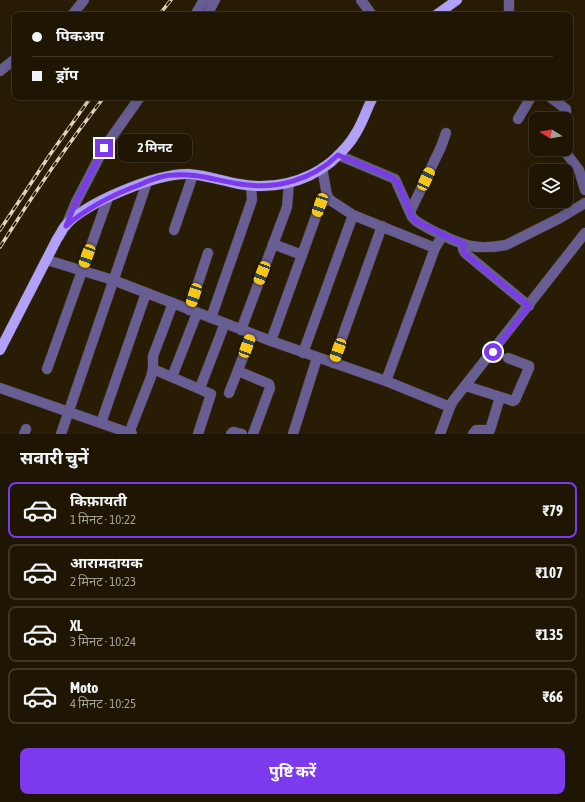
<!DOCTYPE html>
<html lang="hi">
<meta charset="utf-8">
<style>
:root{--surface:#1f1503;--page:#2c2212;--text:#f1f3f6;--muted:#a19f9a;--line:#3c3425;--accent:#7c3aed}
body{margin:0;font-family:"Asap Condensed","Noto Sans Devanagari",sans-serif;background:var(--page);color:var(--text);height:100vh;display:flex;flex-direction:column;font-size:15px;white-space:nowrap}
*{box-sizing:border-box;margin:0}
p{font-size:13px;color:var(--muted)}
.icon{flex:none;width:22px;height:22px;fill:none;stroke:currentColor;stroke-width:2;stroke-linecap:round;stroke-linejoin:round}
.map{position:relative;height:434px;overflow:hidden}
.drawer{display:flex;flex-direction:column;background:var(--surface);flex:1}
.drawer>*{flex:none}
.top-card{position:absolute;left:12px;top:12px;width:561px;height:88px;border-radius:8px;box-shadow:0 4px 16px #0002,0 0 0 1px var(--line);display:grid;align-content:center;height:88px;padding:0 20px;background:var(--surface)}
.needle{width:26px;rotate:281deg}
.fabs{position:absolute;left:529px;top:112px;display:grid;gap:8px}
.fabs a{display:grid;place-items:center;width:44px;height:44px;border-radius:8px;background:var(--surface);box-shadow:0 4px 16px #0002,0 0 0 1px var(--line);font-size:20px}
.end{position:absolute;width:18px;height:18px;margin:-9px;border:5px solid #7c3aed;background:#fff;box-shadow:0 0 0 2px #fff}
.from{border-radius:50%}
.bubble{position:absolute;height:28px;border-radius:8px;background:var(--surface);box-shadow:0 4px 16px #0002,0 0 0 1px var(--line);font-size:13px;font-weight:700;line-height:28px;text-align:center}
.car{position:absolute;width:12px;height:24px;margin:-12px -6px;border-radius:5px;box-shadow:0 0 3px 1px #0007;background:linear-gradient(#f5c518 24%,#345 0 40%,#f5c518 0 76%,#345 0 86%,#f5c518 0)}
.top-card b{display:flex;align-items:center;gap:14px;height:38px;font-size:15px}
.top-card b+b{border-top:1px solid var(--line)}
.top-card i{width:10px;height:10px;background:var(--text)}
ul{padding:0;list-style:none}
li{display:flex;align-items:center;gap:12px;height:56px;margin:0 8px 6px;padding:0 12px;border:2px solid var(--line);border-radius:8px}
li div{flex:1}
li b{display:block;font-size:15px}
li em{font-style:normal;font-weight:700}
li.active{border-color:var(--accent)}
li>.icon{width:36px;height:36px;stroke-width:1.5}
h2{padding:0 20px;font-size:18px;line-height:48px}
.primary-button{display:flex;gap:8px;margin-top:auto;padding:8px 20px}
.primary-button a{flex:1;height:46px;border-radius:8px;background:var(--accent);color:#fff;font-size:16px;font-weight:700;line-height:46px;text-align:center}
.map>svg:first-child{display:block}
</style>
<div class="map">
<svg width="585" height="434" viewBox="0 0 585 434">
<rect width="100%" height="100%" fill="#291c04"/>
<g fill="none" stroke-linecap="round" stroke-linejoin="round">
<g stroke="#453922" stroke-width="11">
<g id="minor">
<path d="M361 0 372 15"/>
<path d="M72 15 84 0"/>
<path d="M195 15 204 0"/>
<path d="M207 15 215 0"/>
<path d="M509 15V0"/>
<path d="M0 71 15 59"/>
<path d="M550 97 566 109V112L562 119"/>
<path d="M518 119 531 97"/>
<path d="M563 149 579 170 585 190"/>
<path d="M338 155 395 179 412 217 416 221C428 229 456 243 471 246 482 248 495 247 506 245L560 218 585 203"/>
<path d="M322 168 327 195 330 200 353 215 435 248"/>
<path d="M410 212 441 147 446 133"/>
<path d="M66 226 76 202 104 148 140 97"/>
<path d="M174 230 193 175"/>
<path d="M273 244 302 255"/>
<path d="M464 244 463 249 465 253 529 306"/>
<path d="M47 260 113 280 271 341 386 381 450 407"/>
<path d="M189 310 208 253"/>
<path d="M211 318 252 200 251 186"/>
<path d="M241 330 287 207 289 183"/>
<path d="M271 341 320 205 322 202 330 200"/>
<path d="M303 353 353 215"/>
<path d="M333 363 382 226"/>
<path d="M47 369 108 198"/>
<path d="M153 369 211 394 198 434"/>
<path d="M238 371 269 384 270 388 253 434"/>
<path d="M172 377 197 313"/>
<path d="M386 381 435 248 443 235"/>
<path d="M466 386 513 401 515 400 529 368V366L508 358"/>
<path d="M0 388 132 434"/>
<path d="M200 388 225 323"/>
<path d="M229 393 252 334"/>
<path d="M101 423 146 293"/>
<path d="M129 433 151 377 153 369V356L173 303"/>
<path d="M24 434 26 429"/>
<path d="M61 434 147 182"/>
<path d="M231 434 233 432 242 434"/>
<path d="M293 434 317 358"/>
<path d="M440 434 450 407 453 401 585 233"/>
<path d="M473 434 476 430H490L500 397"/>
</g>
</g>
<g stroke="#453922" stroke-width="11">
<g id="major">
<path d="M436 15 457 0"/>
<path d="M0 350 57 239C60 235 62 230 65 226 86 202 157 173 189 174 205 175 223 181 239 184 271 190 305 183 331 162 340 154 350 144 356 133 363 122 367 108 373 97"/>
</g>
</g>
<use href="#minor" stroke="#685e93" stroke-width="10"/>
<use href="#major" stroke="#b2a1fb" stroke-width="10"/>
<g stroke="#dcd3c3" stroke-width="3.5">
<g id="rail">
<path d="M159 15 171 0"/>
<path d="M0 230 49 156 91 97"/>
<path d="M0 247C32 196 67 145 104 97"/>
</g>
</g>
<use href="#rail" stroke="#291c04" stroke-width="2" stroke-dasharray="6" stroke-linecap="butt"/>
</g>
<g fill="none" stroke-linecap="round" stroke-linejoin="round">
<path stroke="#7c3aed" stroke-width="5" d="M104 148 76 202 66 226C88 207 112 195 139 185 150 180 163 175 174 175 197 173 218 181 240 184 276 190 312 180 338 155L391 177 398 183 412 217 416 221 443 235 464 244 463 249 465 254 529 306 493 352"/>
</g>
</svg>
<div class="fabs">
<a><svg class="needle" viewBox="-14 -14 28 28"><path d="M0-13l5 13h-10z" fill="#e53935"/><path d="M0 13l5-13h-10z" fill="#a19f9a"/></svg></a>
<a><svg class="icon" aria-label="layers" viewBox="0 0 24 24"><path d="M12 4l9 5-9 5-9-5zM3 14l9 5 9-5"/></svg></a>
</div>
<i class="end from" style="left:493px;top:352px"></i>
<i class="end" style="left:104px;top:148px"></i>
<div class="bubble" style="left:118px;top:134px;width:74px">2 मिनट</div>
<i class="car" style="left:426px;top:179px;rotate:25deg"></i>
<i class="car" style="left:320px;top:205px;rotate:199deg"></i>
<i class="car" style="left:87px;top:256px;rotate:200deg"></i>
<i class="car" style="left:262px;top:273px;rotate:201deg"></i>
<i class="car" style="left:194px;top:295px;rotate:198deg"></i>
<i class="car" style="left:247px;top:346px;rotate:20deg"></i>
<i class="car" style="left:338px;top:350px;rotate:200deg"></i>
<div class="top-card">
<b><i class="from"></i>पिकअप</b>
<b><i></i>ड्रॉप</b>
</div>
</div>
<section class="drawer">
<h2>सवारी चुनें</h2>
<ul>
<li class="active"><svg class="icon" aria-label="car" viewBox="0 0 24 24"><path d="M5 17H2v-5l4-1 3-4h7l3 4 3 1v5h-3M9 17h6M6 11h13"/><circle cx="7" cy="17" r="2"/><circle cx="17" cy="17" r="2"/></svg><div><b>किफ़ायती</b><p>1 मिनट · 10:22</p></div><em>₹79</em></li>
<li><svg class="icon" aria-label="car" viewBox="0 0 24 24"><path d="M5 17H2v-5l4-1 3-4h7l3 4 3 1v5h-3M9 17h6M6 11h13"/><circle cx="7" cy="17" r="2"/><circle cx="17" cy="17" r="2"/></svg><div><b>आरामदायक</b><p>2 मिनट · 10:23</p></div><em>₹107</em></li>
<li><svg class="icon" aria-label="car" viewBox="0 0 24 24"><path d="M5 17H2v-5l4-1 3-4h7l3 4 3 1v5h-3M9 17h6M6 11h13"/><circle cx="7" cy="17" r="2"/><circle cx="17" cy="17" r="2"/></svg><div><b>XL</b><p>3 मिनट · 10:24</p></div><em>₹135</em></li>
<li><svg class="icon" aria-label="car" viewBox="0 0 24 24"><path d="M5 17H2v-5l4-1 3-4h7l3 4 3 1v5h-3M9 17h6M6 11h13"/><circle cx="7" cy="17" r="2"/><circle cx="17" cy="17" r="2"/></svg><div><b>Moto</b><p>4 मिनट · 10:25</p></div><em>₹66</em></li>
</ul>
<div class="primary-button"><a>पुष्टि करें</a></div>
</section>
